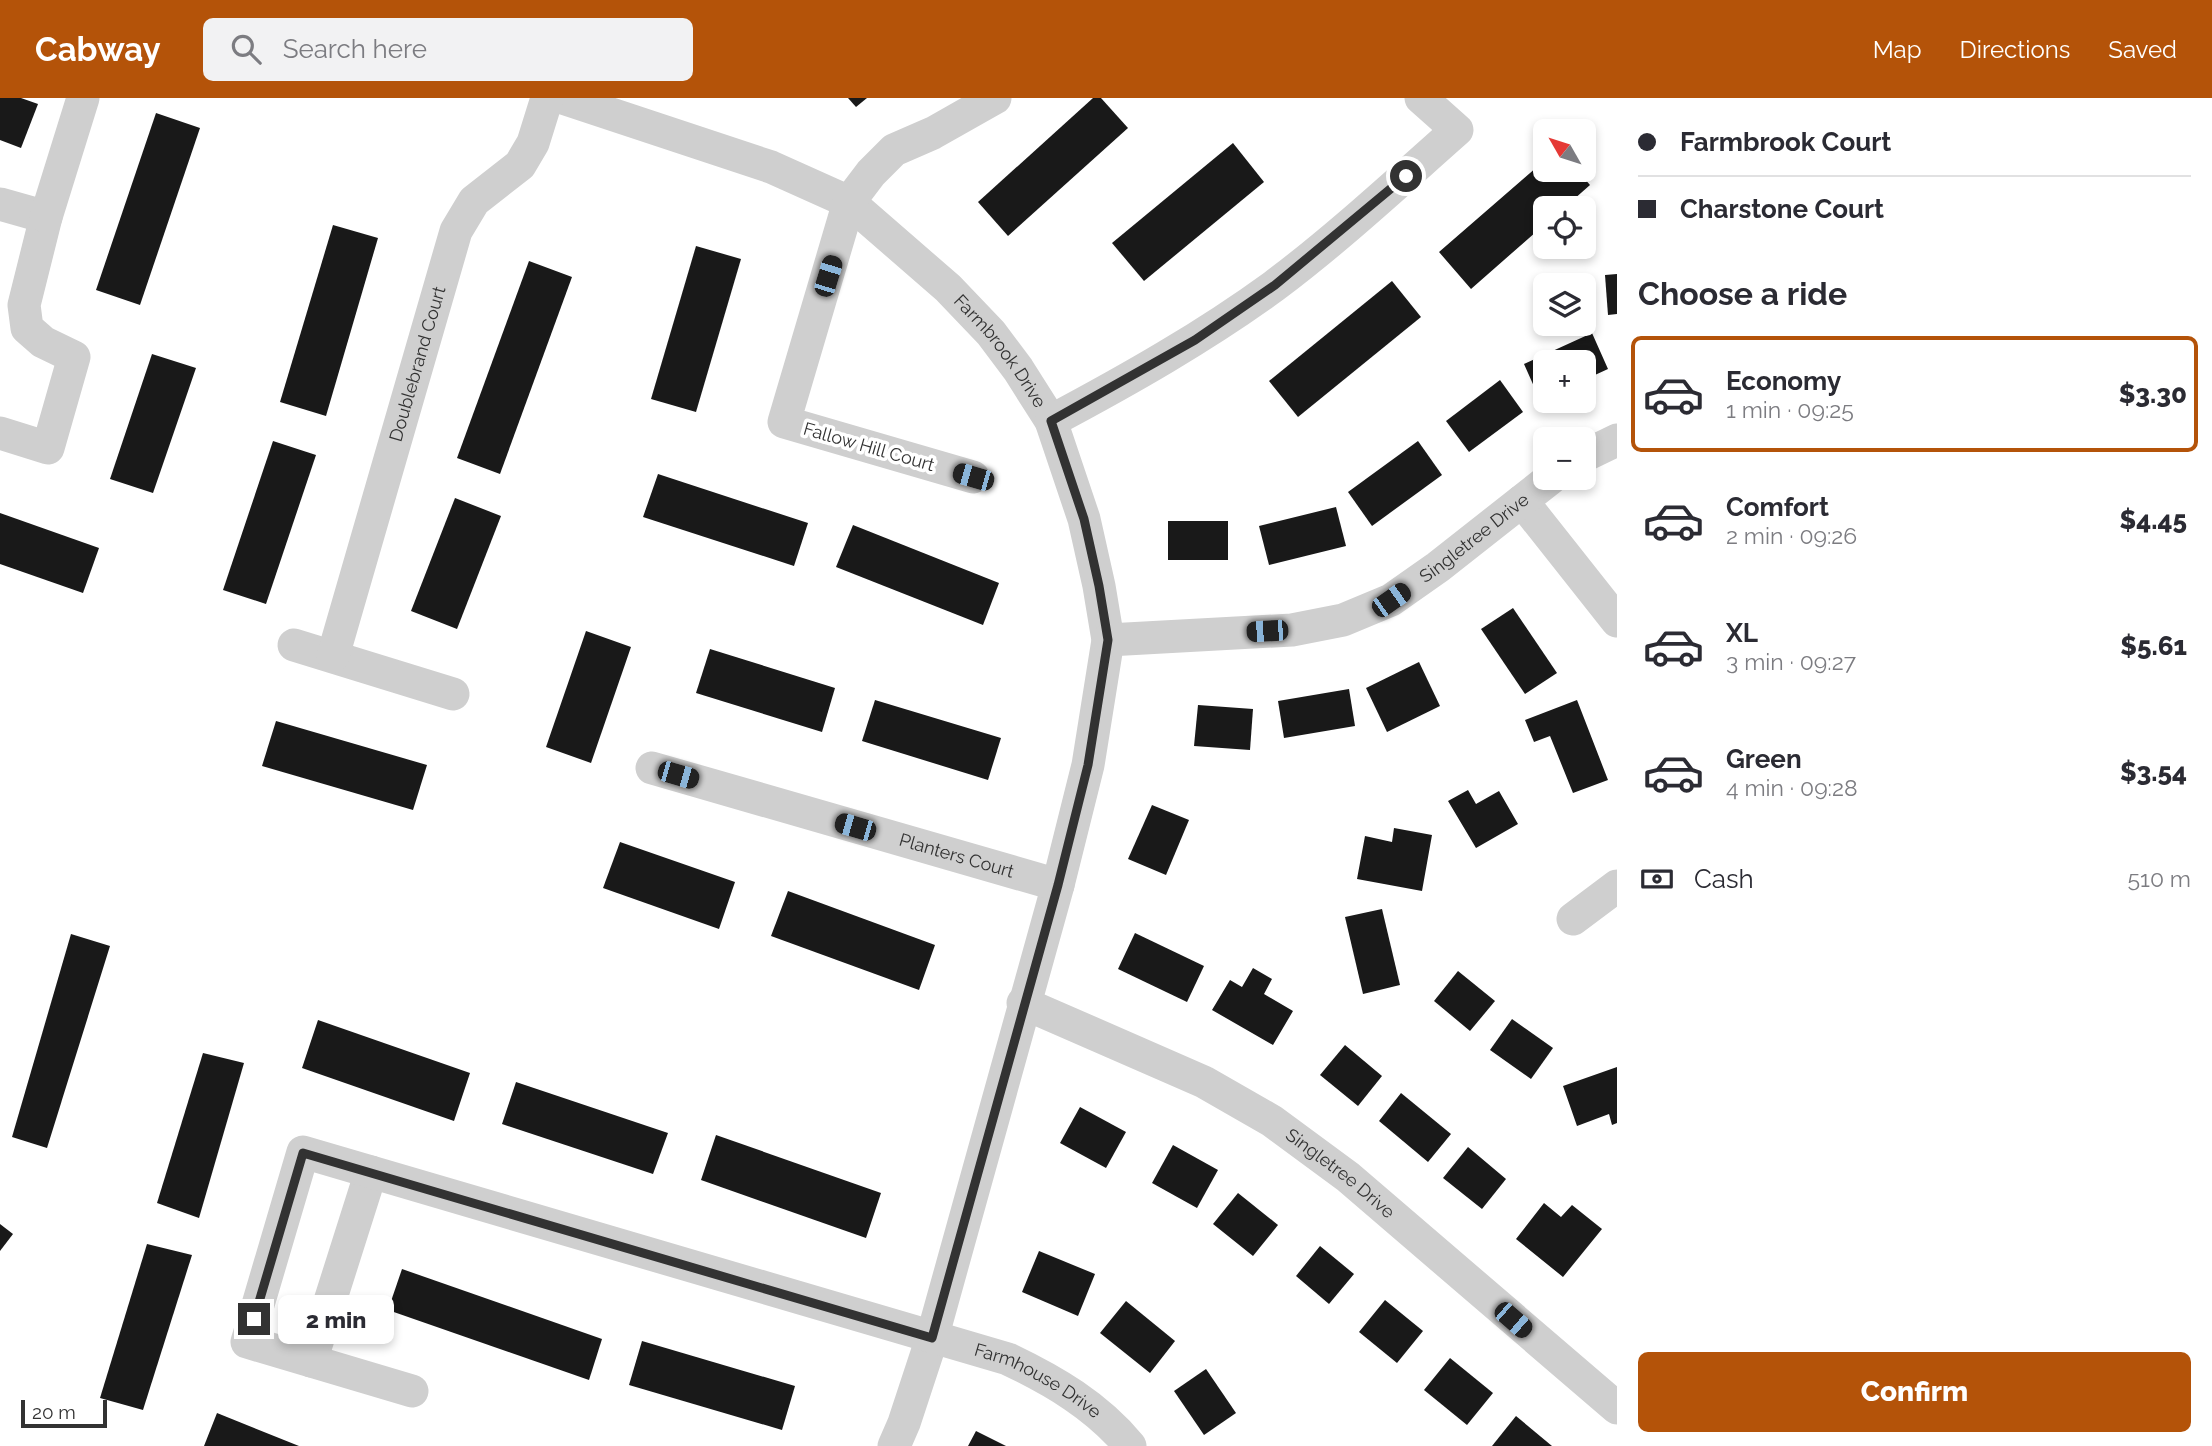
<!DOCTYPE html>
<meta charset="utf-8">
<style>
:root{--surface:#fff;--page:#f2f2f3;--text:#2b2b33;--muted:#7c7c81;--line:#e1e1e2;--accent:#b45309}
body{margin:0;font-family:Raleway,sans-serif;background:var(--page);color:var(--text);height:100vh;display:flex;flex-direction:column;font-size:26px;white-space:nowrap}
*{box-sizing:border-box;margin:0}
p{font-size:23px;color:var(--muted)}
.icon{flex:none;width:38px;height:38px;fill:none;stroke:currentColor;stroke-width:2;stroke-linecap:round;stroke-linejoin:round}
.map{position:relative;flex:1;overflow:hidden}
.details{display:flex;flex-direction:column;background:var(--surface);width:595px}
.details>*{flex:none}
.top-card{display:grid;align-content:center;height:154px;padding:0 21px;background:var(--surface)}
.needle{width:46px;rotate:309deg}
.controls{position:absolute;left:1533px;top:21px;display:grid;gap:14px}
.controls a{display:grid;place-items:center;width:63px;height:63px;border-radius:10px;background:var(--surface);box-shadow:0 4px 10px #0003;font-size:35px}
.scale{position:absolute;left:21px;bottom:18px;width:86px;box-sizing:border-box;padding-left:7px;border:4px solid #323232;border-top:0;font-size:19px;line-height:24px;white-space:nowrap;color:#323232;-webkit-text-stroke:5px #fff;paint-order:stroke}
.end{position:absolute;width:32px;height:32px;margin:-16px;border:9px solid #323232;background:#fff;box-shadow:0 0 0 4px #fff}
.from{border-radius:50%}
.bubble{position:absolute;height:49px;border-radius:10px;background:var(--surface);box-shadow:0 4px 10px #0003;font-size:23px;font-weight:800;line-height:49px;text-align:center}
.car{position:absolute;width:21px;height:42px;margin:-21px -10px;border-radius:9px;box-shadow:0 0 5px 2px #0007;background:linear-gradient(#222 24%,#8ab4d8 0 40%,#222 0 76%,#8ab4d8 0 86%,#222 0)}
.top-card b{display:flex;align-items:center;gap:24px;height:66px;font-size:26px}
.top-card b+b{border-top:2px solid var(--line)}
.top-card i{width:18px;height:18px;background:var(--text)}
ul{padding:0;list-style:none}
li{display:flex;align-items:center;gap:21px;height:116px;margin:0 14px 10px;padding:0 7px;border:4px solid transparent;border-radius:10px}
li div{flex:1}
li b{display:block;font-size:26px}
li em{font-style:normal;font-weight:800}
li.selected{border-color:var(--accent)}
li>.icon{width:63px;height:63px;stroke-width:1.5}
h2{padding:0 21px;font-size:32px;line-height:84px}
.pay{display:flex;align-items:center;gap:18px;height:77px;padding:0 21px;font-size:26px}
.pay p{margin-inline-start:auto}
.action{display:flex;gap:14px;margin-top:auto;padding:14px 21px}
.action a{flex:1;height:80px;border-radius:10px;background:var(--accent);color:#fff;font-size:28px;font-weight:800;line-height:80px;text-align:center}
header{display:flex;align-items:center;gap:42px;box-sizing:border-box;height:98px;padding:0 35px;background:var(--accent);color:#fff}
header strong{font-size:33px}
nav{display:flex;gap:38px;margin-inline-start:auto;font-size:24px}
.search{width:490px;height:63px;background:var(--page);display:flex;align-items:center;gap:18px;box-sizing:border-box;padding:0 24px;border-radius:10px;color:var(--muted);font-size:26px}
main{display:flex;flex:1;min-height:0}
.map>svg:first-child{display:block}
</style>
<header>
<strong>Cabway</strong>
<div class="search"><svg class="icon" aria-label="search" viewBox="0 0 24 24"><circle cx="10" cy="10" r="6"/><path d="M15 15l6 6"/></svg>Search here</div>
<nav><a>Map</a><a>Directions</a><a>Saved</a></nav>
</header>
<main>
<div class="map">
<svg width="1617" height="1348" viewBox="0 0 1617 1348">
<rect width="100%" height="100%" fill="#fff"/>
<g fill="#191919">
<path d="M0 0H21L38 6 21 50 0 42Z"/>
<path d="M848 0H867L856 9Z"/>
<path d="M1093 0H1101L1128 30 1008 138 978 104Z"/>
<path d="M156 15 200 30 140 207 96 192Z"/>
<path d="M1233 45 1264 84 1144 183 1112 145Z"/>
<path d="M1545 62V72H1577L1590 87 1564 110H1545V126L1471 191 1439 154Z"/>
<path d="M333 127 378 140 326 318 280 304Z"/>
<path d="M696 148 741 161 696 314 651 301Z"/>
<path d="M529 163 572 179 500 376 457 360Z"/>
<path d="M1617 176V216L1608 217 1605 177Z"/>
<path d="M1392 183 1421 219 1298 319 1269 283Z"/>
<path d="M1592 235 1608 271 1584 282V264H1545V299L1540 302 1524 266Z"/>
<path d="M152 256 196 270 153 395 110 381Z"/>
<path d="M1500 282 1523 314 1469 354 1446 323Z"/>
<path d="M273 343 316 357 266 506 223 492Z"/>
<path d="M1418 343 1442 377 1372 428 1348 394Z"/>
<path d="M658 376 808 425 794 468 643 419Z"/>
<path d="M455 400 501 418 457 531 411 513Z"/>
<path d="M1336 409 1346 448 1269 467 1259 428Z"/>
<path d="M0 415 99 450 83 495 0 466Z"/>
<rect x="1168" y="423" width="60" height="39"/>
<path d="M853 427 999 485 983 527 836 469Z"/>
<path d="M1513 510 1557 575 1525 596 1481 531Z"/>
<path d="M586 533 631 549 591 665 546 649Z"/>
<path d="M710 551 835 590 822 634 696 595Z"/>
<path d="M1419 564 1440 608 1387 634 1366 590Z"/>
<path d="M1349 591 1355 628 1284 640 1278 603Z"/>
<path d="M875 602 1001 640 988 682 862 643Z"/>
<path d="M1577 602 1608 682 1573 695 1550 638 1534 644 1525 622Z"/>
<path d="M1198 607 1253 611 1250 652 1194 648Z"/>
<path d="M276 623 427 667 413 712 262 668Z"/>
<path d="M1468 692 1476 706 1499 693 1518 726 1476 750 1448 703Z"/>
<path d="M1152 707 1189 722 1166 777 1128 761Z"/>
<path d="M1394 730 1432 737 1422 793 1357 781 1365 738 1392 744Z"/>
<path d="M620 744 735 784 719 831 603 790Z"/>
<path d="M788 793 935 847 919 892 771 838Z"/>
<path d="M1382 811 1400 887 1363 896 1345 819Z"/>
<path d="M1135 835 1204 868 1187 904 1118 871Z"/>
<path d="M71 836 110 848 47 1050 12 1039Z"/>
<path d="M1253 870 1272 881 1264 896 1293 913 1273 947 1212 912 1230 882 1242 889Z"/>
<path d="M1458 873 1495 903 1470 933 1434 903Z"/>
<path d="M1512 921 1553 950 1531 981 1490 952Z"/>
<path d="M318 922 470 975 454 1023 302 970Z"/>
<path d="M1345 947 1382 978 1358 1008 1320 977Z"/>
<path d="M203 955 244 965 199 1120 157 1105Z"/>
<path d="M1617 969V1025L1612 1027 1609 1016 1577 1028 1563 988Z"/>
<path d="M516 984 668 1035 653 1076 502 1026Z"/>
<path d="M1401 995 1451 1036 1428 1064 1379 1023Z"/>
<path d="M1080 1009 1126 1034 1106 1070 1060 1045Z"/>
<path d="M716 1037 881 1095 866 1140 701 1082Z"/>
<path d="M1173 1047 1218 1072 1197 1110 1152 1085Z"/>
<path d="M1468 1049 1506 1081 1482 1111 1443 1080Z"/>
<path d="M1238 1095 1278 1127 1253 1158 1213 1126Z"/>
<path d="M1544 1105 1561 1119 1572 1107 1602 1131 1563 1179 1516 1141Z"/>
<path d="M0 1126 13 1136 0 1153Z"/>
<path d="M147 1146 192 1157 143 1312 100 1300Z"/>
<path d="M1320 1148 1354 1176 1329 1206 1296 1178Z"/>
<path d="M1039 1153 1095 1176 1078 1218 1022 1194Z"/>
<path d="M402 1171 602 1241 589 1282 388 1212Z"/>
<path d="M1385 1202 1423 1233 1397 1265 1359 1234Z"/>
<path d="M1126 1203 1175 1243 1150 1275 1100 1235Z"/>
<path d="M642 1243 795 1288 782 1332 629 1287Z"/>
<path d="M1450 1260 1493 1295 1467 1327 1424 1292Z"/>
<path d="M1206 1271 1236 1315 1204 1337 1174 1293Z"/>
<path d="M217 1315 299 1348H204Z"/>
<path d="M1516 1318 1552 1348H1492Z"/>
<path d="M976 1333 1006 1348H968Z"/>
</g>
<g fill="none" stroke-linecap="round" stroke-linejoin="round">
<g stroke="#cfcfcf" stroke-width="33">
<path id="s1" d="M563 0 771 69 849 104 948 190 991 235 1018 271 1051 323 1084 421 1099 488 1108 542 1088 667 1058 787 932 1240 904 1325 894 1348"/>
<path d="M0 106 46 119 24 207 27 230 43 244 74 259 48 350 0 335"/>
<path d="M46 119 83 0"/>
<path d="M1051 323C1128 282 1204 239 1274 188 1338 140 1397 85 1457 32L1421 0"/>
<path d="M1584 358 1617 342"/>
<path d="M973 379 784 324 849 104 871 75 894 52 933 35 995 0"/>
<path d="M1522 403 1617 523"/>
<path id="s2" d="M1108 542 1292 532 1343 522 1391 502 1438 469 1551 380"/>
<path d="M294 547 453 596"/>
<path id="s3" d="M333 558 456 133 474 103 520 67 533 45 547 0"/>
<path id="s4" d="M652 670 1058 787"/>
<path d="M1573 821 1617 788"/>
<path id="s5" d="M1023 905 1204 984 1272 1023 1348 1079 1617 1310"/>
<path d="M311 1263 371 1074"/>
<path id="s6" d="M412 1293 247 1244 303 1054 1008 1261C1054 1283 1097 1308 1130 1348"/>
</g>
</g>
<g fill="none" stroke-linecap="round" stroke-linejoin="round">
<path stroke="#323232" stroke-width="9" d="M254 1221 303 1055 932 1240 1058 787 1088 667 1108 542 1099 488 1084 421 1051 323 1195 242 1275 187 1406 78"/>
</g>
<g text-anchor="middle" stroke-width="7" stroke-linejoin="round" paint-order="stroke">
<g font-size="18" fill="#323232" stroke="#fff">
<text dy="6" stroke="none"><textPath href="#s1" startOffset="518">Farmbrook Drive</textPath></text>
<text dy="6" stroke="none"><textPath href="#s3" startOffset="304">Doublebrand Court</textPath></text>
<text transform="translate(869 349) rotate(16)" y="6">Fallow Hill Court</text>
<text dy="6" stroke="none"><textPath href="#s2" startOffset="392">Singletree Drive</textPath></text>
<text dy="6" stroke="none"><textPath href="#s4" startOffset="317">Planters Court</textPath></text>
<text dy="6" stroke="none"><textPath href="#s5" startOffset="362">Singletree Drive</textPath></text>
<text dy="6" stroke="none"><textPath href="#s6" startOffset="1141">Farmhouse Drive</textPath></text>
</g>
</g>
</svg>
<div class="controls">
<a><svg class="needle" viewBox="-14 -14 28 28"><path d="M0-13l5 13h-10z" fill="#e53935"/><path d="M0 13l5-13h-10z" fill="#7c7c81"/></svg></a>
<a><svg class="icon" aria-label="locate" viewBox="0 0 24 24"><circle cx="12" cy="12" r="6"/><path d="M12 2v4M12 18v4M2 12h4M18 12h4"/></svg></a>
<a><svg class="icon" aria-label="layers" viewBox="0 0 24 24"><path d="M12 4l9 5-9 5-9-5zM3 14l9 5 9-5"/></svg></a>
<a>+</a>
<a>−</a>
</div>
<div class="scale">20 m</div>
<i class="end from" style="left:1406px;top:78px"></i>
<i class="end" style="left:254px;top:1221px"></i>
<div class="bubble" style="left:278px;top:1197px;width:116px">2 min</div>
<i class="car" style="left:828px;top:178px;rotate:17deg"></i>
<i class="car" style="left:973px;top:379px;rotate:286deg"></i>
<i class="car" style="left:1391px;top:502px;rotate:55deg"></i>
<i class="car" style="left:1267px;top:533px;rotate:267deg"></i>
<i class="car" style="left:678px;top:677px;rotate:106deg"></i>
<i class="car" style="left:855px;top:729px;rotate:286deg"></i>
<i class="car" style="left:1513px;top:1222px;rotate:131deg"></i>
</div>
<section class="details">
<div class="top-card">
<b><i class="from"></i>Farmbrook Court</b>
<b><i></i>Charstone Court</b>
</div>
<h2>Choose a ride</h2>
<ul>
<li class="selected"><svg class="icon" aria-label="car" viewBox="0 0 24 24"><path d="M5 17H2v-5l4-1 3-4h7l3 4 3 1v5h-3M9 17h6M6 11h13"/><circle cx="7" cy="17" r="2"/><circle cx="17" cy="17" r="2"/></svg><div><b>Economy</b><p>1 min · 09:25</p></div><em>$3.30</em></li>
<li><svg class="icon" aria-label="car" viewBox="0 0 24 24"><path d="M5 17H2v-5l4-1 3-4h7l3 4 3 1v5h-3M9 17h6M6 11h13"/><circle cx="7" cy="17" r="2"/><circle cx="17" cy="17" r="2"/></svg><div><b>Comfort</b><p>2 min · 09:26</p></div><em>$4.45</em></li>
<li><svg class="icon" aria-label="car" viewBox="0 0 24 24"><path d="M5 17H2v-5l4-1 3-4h7l3 4 3 1v5h-3M9 17h6M6 11h13"/><circle cx="7" cy="17" r="2"/><circle cx="17" cy="17" r="2"/></svg><div><b>XL</b><p>3 min · 09:27</p></div><em>$5.61</em></li>
<li><svg class="icon" aria-label="car" viewBox="0 0 24 24"><path d="M5 17H2v-5l4-1 3-4h7l3 4 3 1v5h-3M9 17h6M6 11h13"/><circle cx="7" cy="17" r="2"/><circle cx="17" cy="17" r="2"/></svg><div><b>Green</b><p>4 min · 09:28</p></div><em>$3.54</em></li>
</ul>
<div class="pay"><svg class="icon" aria-label="cash" viewBox="0 0 24 24"><path d="M3 7h18v10H3z"/><circle cx="12" cy="12" r="2"/></svg>Cash<p>510 m</p></div>
<div class="action"><a>Confirm</a></div>
</section>
</main>
